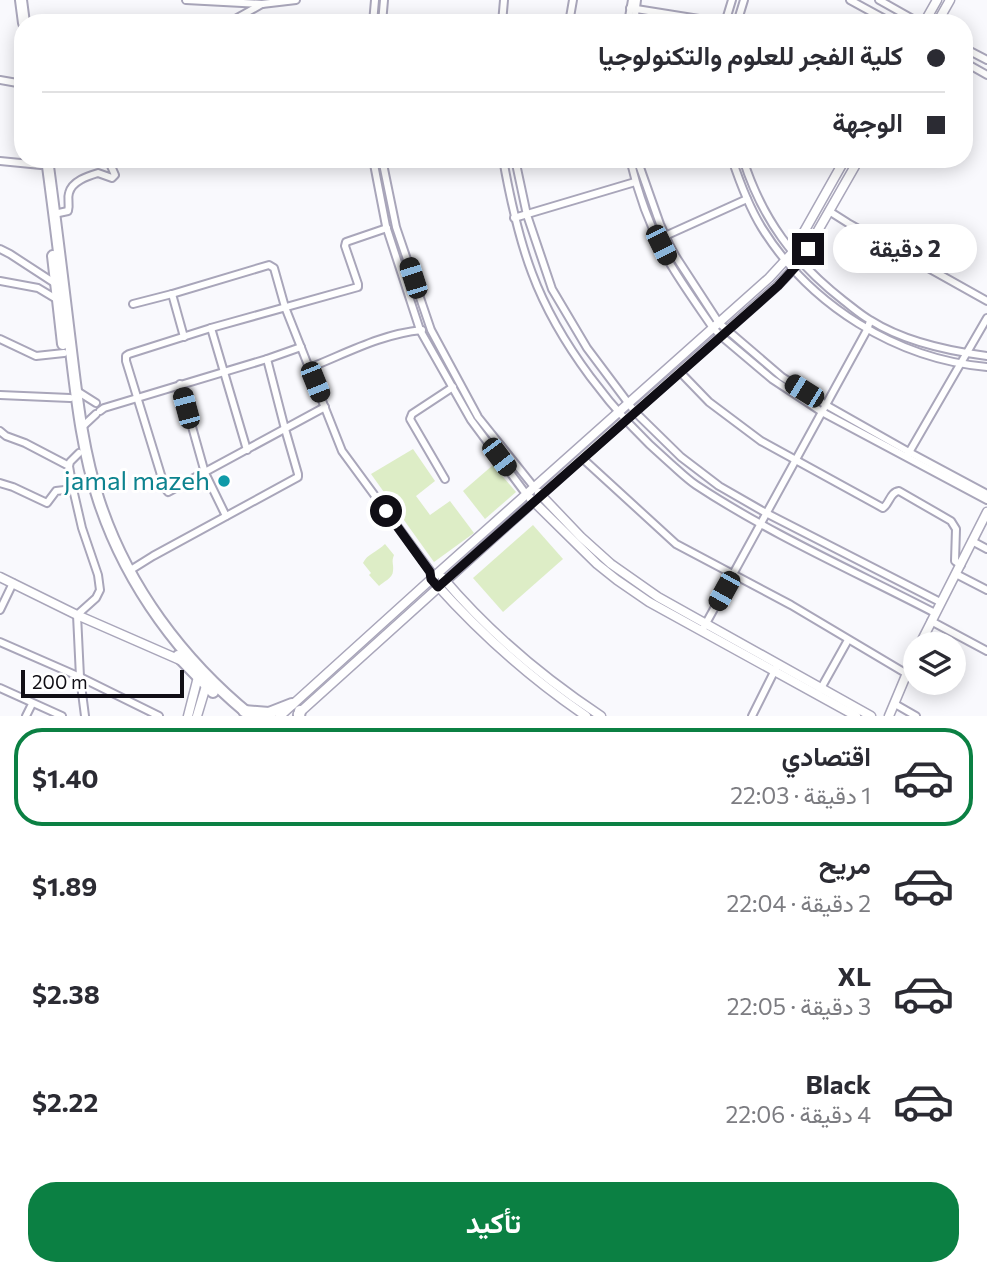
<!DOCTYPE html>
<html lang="ar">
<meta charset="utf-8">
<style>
:root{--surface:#fff;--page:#f2f2f3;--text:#2b2b33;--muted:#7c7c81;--line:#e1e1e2;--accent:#0b8043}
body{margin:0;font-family:Commissioner,Vazirmatn,sans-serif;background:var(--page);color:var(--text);direction:rtl;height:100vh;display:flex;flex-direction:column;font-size:26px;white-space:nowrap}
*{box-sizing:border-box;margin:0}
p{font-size:23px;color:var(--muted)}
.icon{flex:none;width:38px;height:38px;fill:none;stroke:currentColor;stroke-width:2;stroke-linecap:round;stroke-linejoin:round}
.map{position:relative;height:716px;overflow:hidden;direction:ltr}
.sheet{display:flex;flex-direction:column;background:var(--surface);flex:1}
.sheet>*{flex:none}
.guide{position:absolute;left:14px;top:14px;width:959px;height:154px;border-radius:28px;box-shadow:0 4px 18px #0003;direction:rtl;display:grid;align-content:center;height:154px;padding:0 28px;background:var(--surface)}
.controls{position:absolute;left:903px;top:632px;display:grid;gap:14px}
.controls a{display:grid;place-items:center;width:63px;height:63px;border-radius:50%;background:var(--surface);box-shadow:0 4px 18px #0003;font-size:35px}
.scale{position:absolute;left:21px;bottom:18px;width:163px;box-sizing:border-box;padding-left:7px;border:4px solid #100e15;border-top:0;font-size:19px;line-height:24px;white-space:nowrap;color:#100e15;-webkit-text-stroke:5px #fff;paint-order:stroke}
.end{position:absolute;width:32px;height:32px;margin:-16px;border:9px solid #100e15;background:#fff;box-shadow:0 0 0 4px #fff}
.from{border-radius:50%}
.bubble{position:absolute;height:49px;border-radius:24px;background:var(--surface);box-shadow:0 4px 18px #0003;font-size:23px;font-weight:700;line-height:49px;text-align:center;direction:rtl}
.car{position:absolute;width:21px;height:42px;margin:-21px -10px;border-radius:9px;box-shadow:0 0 5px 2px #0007;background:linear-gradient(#222 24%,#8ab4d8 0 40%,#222 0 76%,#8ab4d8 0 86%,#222 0)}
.guide b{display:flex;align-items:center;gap:24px;height:66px;font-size:26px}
.guide b+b{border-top:2px solid var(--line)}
.guide i{width:18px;height:18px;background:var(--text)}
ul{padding:12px 0 0;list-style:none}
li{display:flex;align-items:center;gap:21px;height:98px;margin:0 14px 10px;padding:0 14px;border:4px solid transparent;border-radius:28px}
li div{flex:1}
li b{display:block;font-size:26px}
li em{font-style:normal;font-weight:700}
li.active{border-color:var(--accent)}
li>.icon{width:63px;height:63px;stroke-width:1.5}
.cta{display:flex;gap:14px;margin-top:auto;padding:14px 28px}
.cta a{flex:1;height:80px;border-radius:28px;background:var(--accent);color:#fff;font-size:28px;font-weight:700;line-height:80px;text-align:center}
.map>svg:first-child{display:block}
</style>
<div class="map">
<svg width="987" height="716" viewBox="0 0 987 716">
<rect width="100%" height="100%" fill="#f9f9fd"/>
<g fill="#ddedc6">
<path d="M413 449 435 481 416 496 430 515 450 501 474 533 434 562 371 474Z"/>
<path d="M493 465 516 492 485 519 463 491Z"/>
<path d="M533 525 563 559 503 612 473 578Z"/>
<path d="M385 544 394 555C391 562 394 564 393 571 393 578 383 582 379 586L369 575 371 573 363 563C367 554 377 552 385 544Z"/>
</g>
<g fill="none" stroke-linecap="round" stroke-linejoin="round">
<g stroke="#a9a6ba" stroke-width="10">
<g id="minor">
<path d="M186 0 262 4"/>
<path d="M850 0 892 23"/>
<path d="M879 0 920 23"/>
<path d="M630 8 724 23"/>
<path d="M228 23 262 4 296 0"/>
<path d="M373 23 375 0"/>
<path d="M382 23 384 0"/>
<path d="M502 23 504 0"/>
<path d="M569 23 573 0"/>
<path d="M628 23 632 0"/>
<path d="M634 23 637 0"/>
<path d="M725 23 732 0"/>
<path d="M737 23 744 0"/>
<path d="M964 48 987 60"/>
<path d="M964 62 987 75"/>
<path d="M0 80 23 84"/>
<path d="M373 159 386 226 420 330 471 420 526 494"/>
<path d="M382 159 396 227 431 330 478 417 534 487"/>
<path d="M503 159C510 198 518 236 532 273 558 343 615 416 671 464 679 471 687 479 696 485 770 534 856 572 935 613"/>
<path d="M515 159 527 215 552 289 587 348 635 412 681 457 719 486 766 513 940 602"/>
<path d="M630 159C638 194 651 229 668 260 682 284 698 306 713 328L721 336 772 379 822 412 987 500"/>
<path d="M637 159 660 224 669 244 676 257 719 323 782 377 826 405 909 452 987 494"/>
<path d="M732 159C740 183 749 207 762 228 810 305 896 359 987 367"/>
<path d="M743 159C762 219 794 262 844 301 852 307 861 315 870 320 903 341 948 351 987 356"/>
<path d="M0 161 41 165"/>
<path d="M829 211 848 223 987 301"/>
<path d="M54 214 68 211C70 204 67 199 69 193 72 181 88 176 98 173L112 178 115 175 111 166 116 159"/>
<path d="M514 218 635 182"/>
<path d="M665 236 747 199"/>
<path d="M0 249 10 254 56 284"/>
<path d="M0 281 38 288 58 300"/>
<path d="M172 294 184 337"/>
<path d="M133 304 172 294 269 265 274 268 285 307 342 451 431 572V579"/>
<path d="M211 328 247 450"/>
<path d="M0 339 36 356 64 353"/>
<path d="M309 368C347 353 381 334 422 330"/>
<path d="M680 372 709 402 761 441 883 508C890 503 890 492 899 491L951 521 956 529 955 561 961 565"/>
<path d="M180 384 205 473 226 516"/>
<path d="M77 391 96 403"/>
<path d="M0 395 70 398"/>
<path d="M325 407 168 492 165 488 126 361V356L129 354 211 328 358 287V284L345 246 346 242 387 228"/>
<path d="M100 411 104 408 267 359 301 347"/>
<path d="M81 428 96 414"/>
<path d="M0 431 6 436 25 443 69 466"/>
<path d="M79 453 70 462 69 466 73 489 82 528 98 575 100 590 96 598 77 615 80 677 85 716"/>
<path d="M907 456 987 318"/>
<path d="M582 458 676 544 791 605 907 674"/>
<path d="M445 479 410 419 412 414 453 387"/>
<path d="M0 483 13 487 47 503 56 491 73 489"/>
<path d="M972 541 987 549"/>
<path d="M129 571 153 556 298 477V474L285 429 267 359"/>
<path d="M956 574 987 590"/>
<path d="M0 610 13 583"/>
<path d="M931 621 987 651"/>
<path d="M704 627 867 330 870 321"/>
<path d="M0 642 80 677 159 716"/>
<path d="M0 688 62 716"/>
<path d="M820 690 848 640"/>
<path d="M895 704 916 716"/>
<path d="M26 716 32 704"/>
<path d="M752 716 776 668"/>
</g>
</g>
<g stroke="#a9a6ba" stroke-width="11">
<g id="tertiary">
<path d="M924 23 937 0"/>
<path d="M937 23 950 0"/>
<path d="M539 493 581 537 611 564 658 597 871 716"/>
<path d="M531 499 597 564 617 580 649 602 856 716"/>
<path d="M0 577 77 615 180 660"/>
<path d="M443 578C489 632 542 677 601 716"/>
<path d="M436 584C481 634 530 678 586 716"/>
<path d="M920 644 987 512"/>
<path d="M298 714 582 458 777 286 800 262 859 159"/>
<path d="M188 716 198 677"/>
<path d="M197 716 206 686"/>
<path d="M280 716 438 573 769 278 792 253 845 159"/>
<path d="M889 716 915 654"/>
</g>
</g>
<g stroke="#a9a6ba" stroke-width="14">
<g id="trunk">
<path d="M21 0 24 23"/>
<path d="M47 159C55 217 62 276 69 334 76 390 81 447 99 501 127 586 182 660 251 716"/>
<path d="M53 256 63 344"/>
<path d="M178 656 213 692"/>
<path d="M244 711 269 713 292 704"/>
<path d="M299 716 300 711"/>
</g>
</g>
<use href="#minor" stroke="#fff" stroke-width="6"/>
<use href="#tertiary" stroke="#fff" stroke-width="8"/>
<use href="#trunk" stroke="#fff" stroke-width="10"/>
</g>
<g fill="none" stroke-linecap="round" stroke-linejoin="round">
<path stroke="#100e15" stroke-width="9" d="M386 511 430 572 431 579 438 587 778 286 800 262 808 249"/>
</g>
<circle fill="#0f9aa8" stroke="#fff" stroke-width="2.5" cx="224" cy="481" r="7"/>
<g text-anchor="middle" stroke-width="6" stroke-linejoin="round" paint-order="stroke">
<g font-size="26" fill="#0d838f" stroke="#fff" text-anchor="end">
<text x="210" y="490">jamal mazeh</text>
</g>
</g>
</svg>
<div class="controls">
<a><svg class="icon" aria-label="layers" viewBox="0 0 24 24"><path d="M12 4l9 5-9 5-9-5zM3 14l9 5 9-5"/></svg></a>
</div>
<div class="scale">200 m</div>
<i class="end from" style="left:386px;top:511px"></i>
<i class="end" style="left:808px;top:249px"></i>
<div class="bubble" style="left:833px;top:224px;width:144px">2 دقيقة</div>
<i class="car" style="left:661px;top:245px;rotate:154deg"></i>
<i class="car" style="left:413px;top:278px;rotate:342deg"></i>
<i class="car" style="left:315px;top:382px;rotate:158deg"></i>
<i class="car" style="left:804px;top:391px;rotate:302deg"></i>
<i class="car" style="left:186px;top:408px;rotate:345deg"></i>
<i class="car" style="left:499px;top:457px;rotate:143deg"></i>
<i class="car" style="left:724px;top:591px;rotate:209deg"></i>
<div class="guide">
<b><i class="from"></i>كلية الفجر للعلوم والتكنولوجيا</b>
<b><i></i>الوجهة</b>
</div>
</div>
<section class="sheet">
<ul>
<li class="active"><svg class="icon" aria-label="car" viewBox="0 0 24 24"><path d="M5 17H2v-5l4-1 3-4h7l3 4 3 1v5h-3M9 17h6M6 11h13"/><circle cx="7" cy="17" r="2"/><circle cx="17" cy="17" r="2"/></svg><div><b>اقتصادي</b><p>1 دقيقة · 22:03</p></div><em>$1.40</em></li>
<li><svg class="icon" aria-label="car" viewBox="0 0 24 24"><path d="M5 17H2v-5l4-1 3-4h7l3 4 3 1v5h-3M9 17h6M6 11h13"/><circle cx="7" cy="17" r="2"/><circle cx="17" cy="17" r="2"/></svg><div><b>مريح</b><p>2 دقيقة · 22:04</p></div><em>$1.89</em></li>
<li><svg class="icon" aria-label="car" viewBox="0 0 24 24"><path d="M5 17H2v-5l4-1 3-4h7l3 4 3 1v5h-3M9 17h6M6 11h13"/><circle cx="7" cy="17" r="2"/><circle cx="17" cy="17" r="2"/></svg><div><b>XL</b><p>3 دقيقة · 22:05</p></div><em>$2.38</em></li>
<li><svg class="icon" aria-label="car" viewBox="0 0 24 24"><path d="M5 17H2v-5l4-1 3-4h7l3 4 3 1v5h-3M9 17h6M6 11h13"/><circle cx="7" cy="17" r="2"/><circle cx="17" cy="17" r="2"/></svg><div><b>Black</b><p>4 دقيقة · 22:06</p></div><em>$2.22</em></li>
</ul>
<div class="cta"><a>تأكيد</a></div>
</section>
